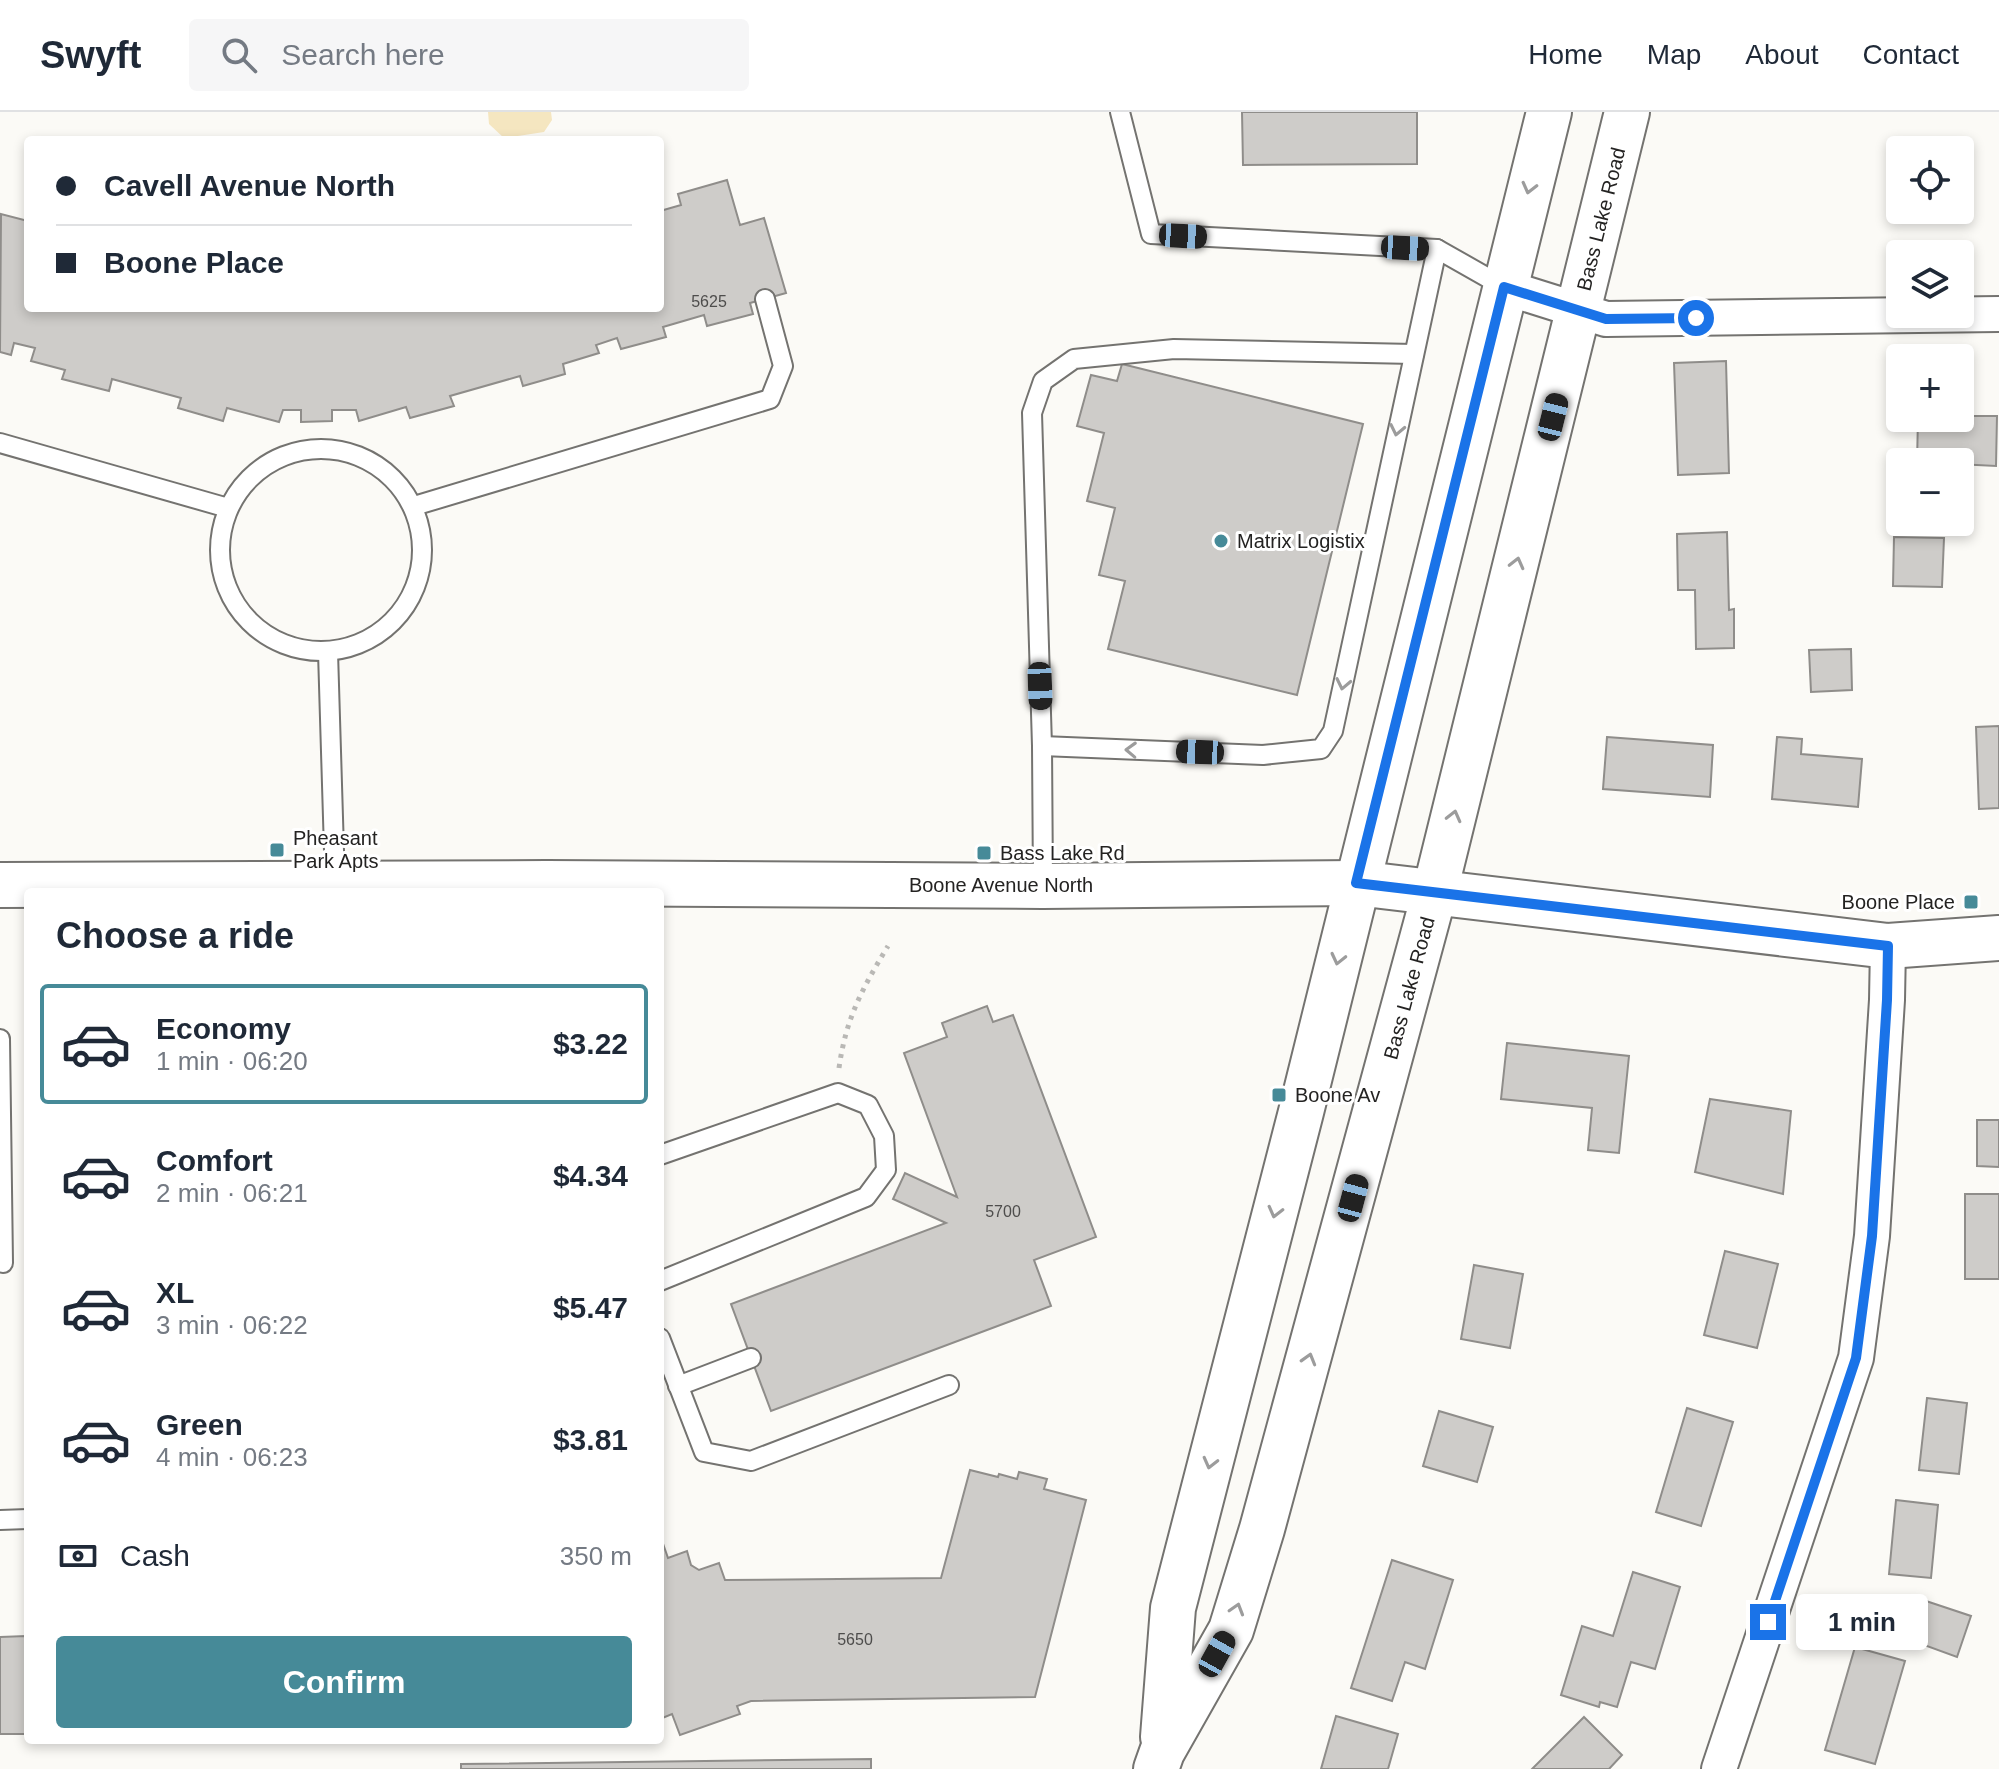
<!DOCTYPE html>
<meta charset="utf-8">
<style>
:root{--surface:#fff;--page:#f6f6f7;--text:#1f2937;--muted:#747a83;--line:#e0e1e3;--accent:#468a98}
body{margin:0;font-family:Arial,sans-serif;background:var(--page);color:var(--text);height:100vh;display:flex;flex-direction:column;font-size:30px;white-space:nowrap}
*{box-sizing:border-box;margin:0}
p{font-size:26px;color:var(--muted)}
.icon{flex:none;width:44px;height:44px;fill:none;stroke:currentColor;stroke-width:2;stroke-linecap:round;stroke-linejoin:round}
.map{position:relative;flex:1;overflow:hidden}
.details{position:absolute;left:24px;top:776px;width:640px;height:856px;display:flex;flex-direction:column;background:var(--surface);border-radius:8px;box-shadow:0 4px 12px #0003}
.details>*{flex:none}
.guide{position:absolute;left:24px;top:24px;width:640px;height:176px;border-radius:8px;box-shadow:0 4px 12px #0003;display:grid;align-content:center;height:176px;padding:0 32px;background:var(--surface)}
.fabs{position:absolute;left:1886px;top:24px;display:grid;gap:16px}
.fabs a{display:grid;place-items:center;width:88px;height:88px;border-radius:8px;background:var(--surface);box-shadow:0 4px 12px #0003;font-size:40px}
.end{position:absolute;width:36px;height:36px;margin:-18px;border:10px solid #1a73e8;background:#fff;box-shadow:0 0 0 4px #fff}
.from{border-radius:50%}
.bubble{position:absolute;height:56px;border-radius:8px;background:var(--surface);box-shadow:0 4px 12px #0003;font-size:26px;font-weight:600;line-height:56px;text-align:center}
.car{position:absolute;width:24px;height:48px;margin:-24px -12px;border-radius:10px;box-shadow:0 0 6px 2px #0007;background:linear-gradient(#222 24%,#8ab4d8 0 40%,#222 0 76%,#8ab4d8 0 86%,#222 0)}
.guide b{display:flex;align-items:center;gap:28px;height:76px;font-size:30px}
.guide b+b{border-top:2px solid var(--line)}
.guide i{width:20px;height:20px;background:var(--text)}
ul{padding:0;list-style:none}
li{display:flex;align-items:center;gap:24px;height:120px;margin:0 16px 12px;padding:0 16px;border:4px solid transparent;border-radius:8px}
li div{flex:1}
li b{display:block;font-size:30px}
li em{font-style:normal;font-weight:600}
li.on{border-color:var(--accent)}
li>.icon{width:72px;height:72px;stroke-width:1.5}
h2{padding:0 32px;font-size:36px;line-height:96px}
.pay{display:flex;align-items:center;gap:20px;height:88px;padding:0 32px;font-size:30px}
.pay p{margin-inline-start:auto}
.primary-button{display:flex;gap:16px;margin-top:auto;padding:16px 32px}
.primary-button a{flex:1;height:92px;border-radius:8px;background:var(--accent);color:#fff;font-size:32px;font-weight:600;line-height:92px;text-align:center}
header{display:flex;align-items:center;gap:48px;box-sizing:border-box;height:112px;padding:0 40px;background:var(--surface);border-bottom:2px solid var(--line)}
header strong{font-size:38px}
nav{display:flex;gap:44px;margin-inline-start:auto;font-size:28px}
.search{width:560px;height:72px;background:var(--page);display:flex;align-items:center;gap:20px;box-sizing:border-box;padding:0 28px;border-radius:8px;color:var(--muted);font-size:30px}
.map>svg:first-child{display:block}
</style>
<header>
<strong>Swyft</strong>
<div class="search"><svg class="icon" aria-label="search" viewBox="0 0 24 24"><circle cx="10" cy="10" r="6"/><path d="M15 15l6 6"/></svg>Search here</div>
<nav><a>Home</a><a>Map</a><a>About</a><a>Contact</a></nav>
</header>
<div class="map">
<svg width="1999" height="1657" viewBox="0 0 1999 1657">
<rect width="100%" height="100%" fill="#fbfaf6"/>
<path fill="#f5e6c0" d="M488 0H551L552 8 544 20 504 26 489 12Z"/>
<g fill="#ceccc9" stroke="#8f8d8a" stroke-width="2">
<path d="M1242 0H1417V52L1243 53Z"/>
<path d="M727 68 740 113 764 106 786 181 750 191 753 202 707 214 704 203 663 215 666 225 621 237 617 226 596 233 599 241 563 252 565 262 523 274 520 264 450 284 454 294 410 306 406 295 359 309 356 298H332V309L301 310V298H283L279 310 227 296 223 309 178 296 181 286 112 267 109 279 62 267 65 258 31 249 35 236 14 231 11 243 0 240 1 102 28 109V196H280L289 198 290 196H660V99L681 93 678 82Z"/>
<path d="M1726 249 1729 361 1678 363 1674 251Z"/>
<path d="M1122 252 1363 312 1297 583 1108 537 1125 469 1099 463 1115 396 1087 389 1104 321 1077 314 1091 263 1117 269Z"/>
<path d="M1960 304H1997L1996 354 1917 350 1918 306H1960Z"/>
<path d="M1727 420 1729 498 1734 497V536L1696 537 1695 478H1678L1677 422Z"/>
<path d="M1894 425 1944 426 1942 475 1893 474Z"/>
<path d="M1851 537 1852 578 1811 580 1809 538Z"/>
<path d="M1999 614V696L1979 697 1976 615Z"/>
<path d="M1607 625 1713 633 1710 685 1603 677Z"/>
<path d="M1777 625 1802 627 1801 642 1862 647 1858 695 1772 687Z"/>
<path d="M987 894 993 910 1013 903 1096 1125 1034 1148 1051 1194 771 1299 731 1192 946 1111 893 1087 905 1061 957 1085 904 941 947 925 942 911Z"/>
<path d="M1507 931 1629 944 1619 1041 1588 1038 1592 996 1501 987Z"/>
<path d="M1710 987 1791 999 1783 1082 1695 1060Z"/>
<path d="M1977 1008H1999V1055L1977 1054Z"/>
<rect x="1965" y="1082" width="34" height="85"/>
<path d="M1725 1139 1778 1152 1757 1236 1704 1223Z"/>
<path d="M1474 1153 1523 1162 1510 1236 1461 1227Z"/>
<path d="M1927 1286 1967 1291 1959 1362 1919 1358Z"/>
<path d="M1687 1296 1733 1310 1701 1414 1656 1400Z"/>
<path d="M1439 1299 1493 1315 1477 1370 1423 1354Z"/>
<path d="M970 1358 998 1365 999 1362 1017 1367 1019 1360 1047 1367 1044 1377 1086 1388 1035 1585 751 1589 737 1594 740 1602 680 1623 672 1602 660 1607V1423L668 1446 687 1439 691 1453 699 1458 719 1451 725 1468 941 1466Z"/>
<path d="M1896 1388 1938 1393 1931 1466 1889 1462Z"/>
<path d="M1392 1448 1453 1468 1425 1557 1405 1550 1392 1589 1351 1576Z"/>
<path d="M1633 1460 1680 1475 1655 1557 1631 1550 1617 1595 1600 1590 1599 1595 1561 1583 1582 1514 1613 1524Z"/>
<path d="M1926 1489 1971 1504 1957 1545 1913 1529Z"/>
<path d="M26 1524 27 1622H0V1525Z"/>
<path d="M1855 1535 1905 1549 1875 1652 1825 1638Z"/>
<path d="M1336 1604 1398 1622 1388 1657H1321Z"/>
<path d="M1584 1605 1622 1643 1609 1657H1532Z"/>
<path d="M871 1647V1657H461V1652Z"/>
</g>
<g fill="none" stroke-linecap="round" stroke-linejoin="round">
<g stroke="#747370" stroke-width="22">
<g id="lane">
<path d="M1120 0 1151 122 1437 137 1504 175"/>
<path d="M0 331 228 396"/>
<circle cx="321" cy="438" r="101"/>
<path d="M414 394 770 287 783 254 765 187"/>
<path d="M328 540 335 772"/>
<path d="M1042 634 1263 643 1321 637 1333 619 1437 137"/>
<path d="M1043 774 1042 634 1032 301 1043 269 1074 247 1174 237 1414 242"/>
<path d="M0 927 3 1151"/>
<path d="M660 1043 838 981 868 993 884 1024 886 1058 866 1085 660 1169"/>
<path d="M660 1226 704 1340 751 1349 949 1273"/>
<path d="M678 1274 751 1246"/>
<path d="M0 1408 28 1407"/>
</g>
</g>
<g stroke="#747370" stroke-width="38">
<g id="street">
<path d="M1504 175 1606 207 1999 202"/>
<path d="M1719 1657 1856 1246 1872 1124 1887 888 1888 834"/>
</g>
</g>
<g stroke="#747370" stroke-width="48">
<g id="secondary">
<path d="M0 773 547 771 1043 774 1356 771 1888 834 1999 826"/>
<path d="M1163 1625 1173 1496 1301 1000 1549 0"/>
<path d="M1156 1657 1162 1640 1231 1518 1262 1417 1435 779 1627 0"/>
</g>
</g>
<path stroke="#b9b8b5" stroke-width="5" stroke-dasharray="4 6" stroke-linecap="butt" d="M839 956C846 906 862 877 888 834"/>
<use href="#lane" stroke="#fff" stroke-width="18"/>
<use href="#street" stroke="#fff" stroke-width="34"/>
<use href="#secondary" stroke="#fff" stroke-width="44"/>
</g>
<defs><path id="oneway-chevron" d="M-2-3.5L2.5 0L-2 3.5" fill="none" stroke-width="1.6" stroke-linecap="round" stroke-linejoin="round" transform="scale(2)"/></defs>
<g stroke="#9c9c9c">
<use href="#oneway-chevron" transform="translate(1529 76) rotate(104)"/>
<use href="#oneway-chevron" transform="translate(1397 318) rotate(102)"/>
<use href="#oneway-chevron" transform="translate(1517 451) rotate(-76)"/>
<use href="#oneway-chevron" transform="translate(1343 572) rotate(102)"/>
<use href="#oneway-chevron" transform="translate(1131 638) rotate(-178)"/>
<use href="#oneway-chevron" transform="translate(1454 704) rotate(-76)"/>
<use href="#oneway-chevron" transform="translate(1338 847) rotate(103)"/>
<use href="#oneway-chevron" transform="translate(1275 1100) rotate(104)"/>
<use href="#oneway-chevron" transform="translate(1309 1247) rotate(-74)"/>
<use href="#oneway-chevron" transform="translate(1210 1351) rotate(104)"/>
<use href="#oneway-chevron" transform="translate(1237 1497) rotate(-73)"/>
</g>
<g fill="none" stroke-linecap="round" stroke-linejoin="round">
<path stroke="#1a73e8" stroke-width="10" d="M1696 206 1606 207 1504 175 1356 771 1888 834 1887 888 1872 1124 1856 1246 1768 1510"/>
</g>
<g fill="#468a98" stroke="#fff" stroke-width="3">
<circle cx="1221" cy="429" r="8"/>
<rect x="269" y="730" width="16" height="16" rx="4"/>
<rect x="976" y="733" width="16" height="16" rx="4"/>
<rect x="1963" y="782" width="16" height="16" rx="4"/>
<rect x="1271" y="975" width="16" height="16" rx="4"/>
</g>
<g text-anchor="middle" stroke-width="6" stroke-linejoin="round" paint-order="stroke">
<g font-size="16" fill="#4e4d4c">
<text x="709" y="195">5625</text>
<text x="1003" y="1105">5700</text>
<text x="855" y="1533">5650</text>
</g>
<g font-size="20" fill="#242322" stroke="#fff">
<text transform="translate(1601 107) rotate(-76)" y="7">Bass Lake Road</text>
<text x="1001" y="780">Boone Avenue North</text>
<text transform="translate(1409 876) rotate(-75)" y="7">Bass Lake Road</text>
</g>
<g font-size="20" fill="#242322" stroke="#fff" text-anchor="start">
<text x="1237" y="436">Matrix Logistix</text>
<text x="293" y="733">Pheasant<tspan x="293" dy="23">Park Apts</tspan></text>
<text x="1000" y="748">Bass Lake Rd</text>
<text x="1955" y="797" text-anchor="end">Boone Place</text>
<text x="1295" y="990">Boone Av</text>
</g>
</g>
</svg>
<div class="fabs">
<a><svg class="icon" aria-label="locate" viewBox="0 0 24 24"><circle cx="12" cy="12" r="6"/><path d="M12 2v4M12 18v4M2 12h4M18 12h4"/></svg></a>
<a><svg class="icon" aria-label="layers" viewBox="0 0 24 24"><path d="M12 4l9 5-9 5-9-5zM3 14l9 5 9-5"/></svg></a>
<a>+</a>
<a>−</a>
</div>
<i class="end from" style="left:1696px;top:206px"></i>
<i class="end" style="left:1768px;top:1510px"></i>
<div class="bubble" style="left:1796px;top:1482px;width:132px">1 min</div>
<i class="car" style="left:1183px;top:124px;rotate:93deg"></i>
<i class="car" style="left:1405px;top:136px;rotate:93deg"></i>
<i class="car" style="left:1553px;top:305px;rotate:14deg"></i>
<i class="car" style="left:1040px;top:574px;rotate:178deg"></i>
<i class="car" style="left:1200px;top:640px;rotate:272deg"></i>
<i class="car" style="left:1353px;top:1086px;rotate:15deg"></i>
<i class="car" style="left:1217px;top:1542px;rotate:29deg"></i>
<div class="guide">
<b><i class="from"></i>Cavell Avenue North</b>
<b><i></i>Boone Place</b>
</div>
<section class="details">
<h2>Choose a ride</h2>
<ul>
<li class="on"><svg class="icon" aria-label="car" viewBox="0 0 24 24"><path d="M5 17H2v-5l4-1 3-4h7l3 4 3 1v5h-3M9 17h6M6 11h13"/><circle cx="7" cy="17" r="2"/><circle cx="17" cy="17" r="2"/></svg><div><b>Economy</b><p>1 min · 06:20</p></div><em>$3.22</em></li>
<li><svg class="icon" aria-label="car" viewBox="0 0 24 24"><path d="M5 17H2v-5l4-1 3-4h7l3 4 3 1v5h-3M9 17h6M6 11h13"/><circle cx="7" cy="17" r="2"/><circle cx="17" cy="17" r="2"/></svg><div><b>Comfort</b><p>2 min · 06:21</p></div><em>$4.34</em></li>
<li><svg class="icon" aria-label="car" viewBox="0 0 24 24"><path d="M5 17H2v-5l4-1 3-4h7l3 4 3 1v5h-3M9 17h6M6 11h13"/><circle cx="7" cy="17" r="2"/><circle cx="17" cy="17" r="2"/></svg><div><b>XL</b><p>3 min · 06:22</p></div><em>$5.47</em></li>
<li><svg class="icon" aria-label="car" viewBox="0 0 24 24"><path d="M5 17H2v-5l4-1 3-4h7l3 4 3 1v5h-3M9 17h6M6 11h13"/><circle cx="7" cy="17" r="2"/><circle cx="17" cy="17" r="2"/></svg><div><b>Green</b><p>4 min · 06:23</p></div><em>$3.81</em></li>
</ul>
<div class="pay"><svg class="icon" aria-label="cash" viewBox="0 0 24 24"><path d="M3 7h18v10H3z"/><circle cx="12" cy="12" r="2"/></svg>Cash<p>350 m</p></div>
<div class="primary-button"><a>Confirm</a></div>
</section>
</div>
